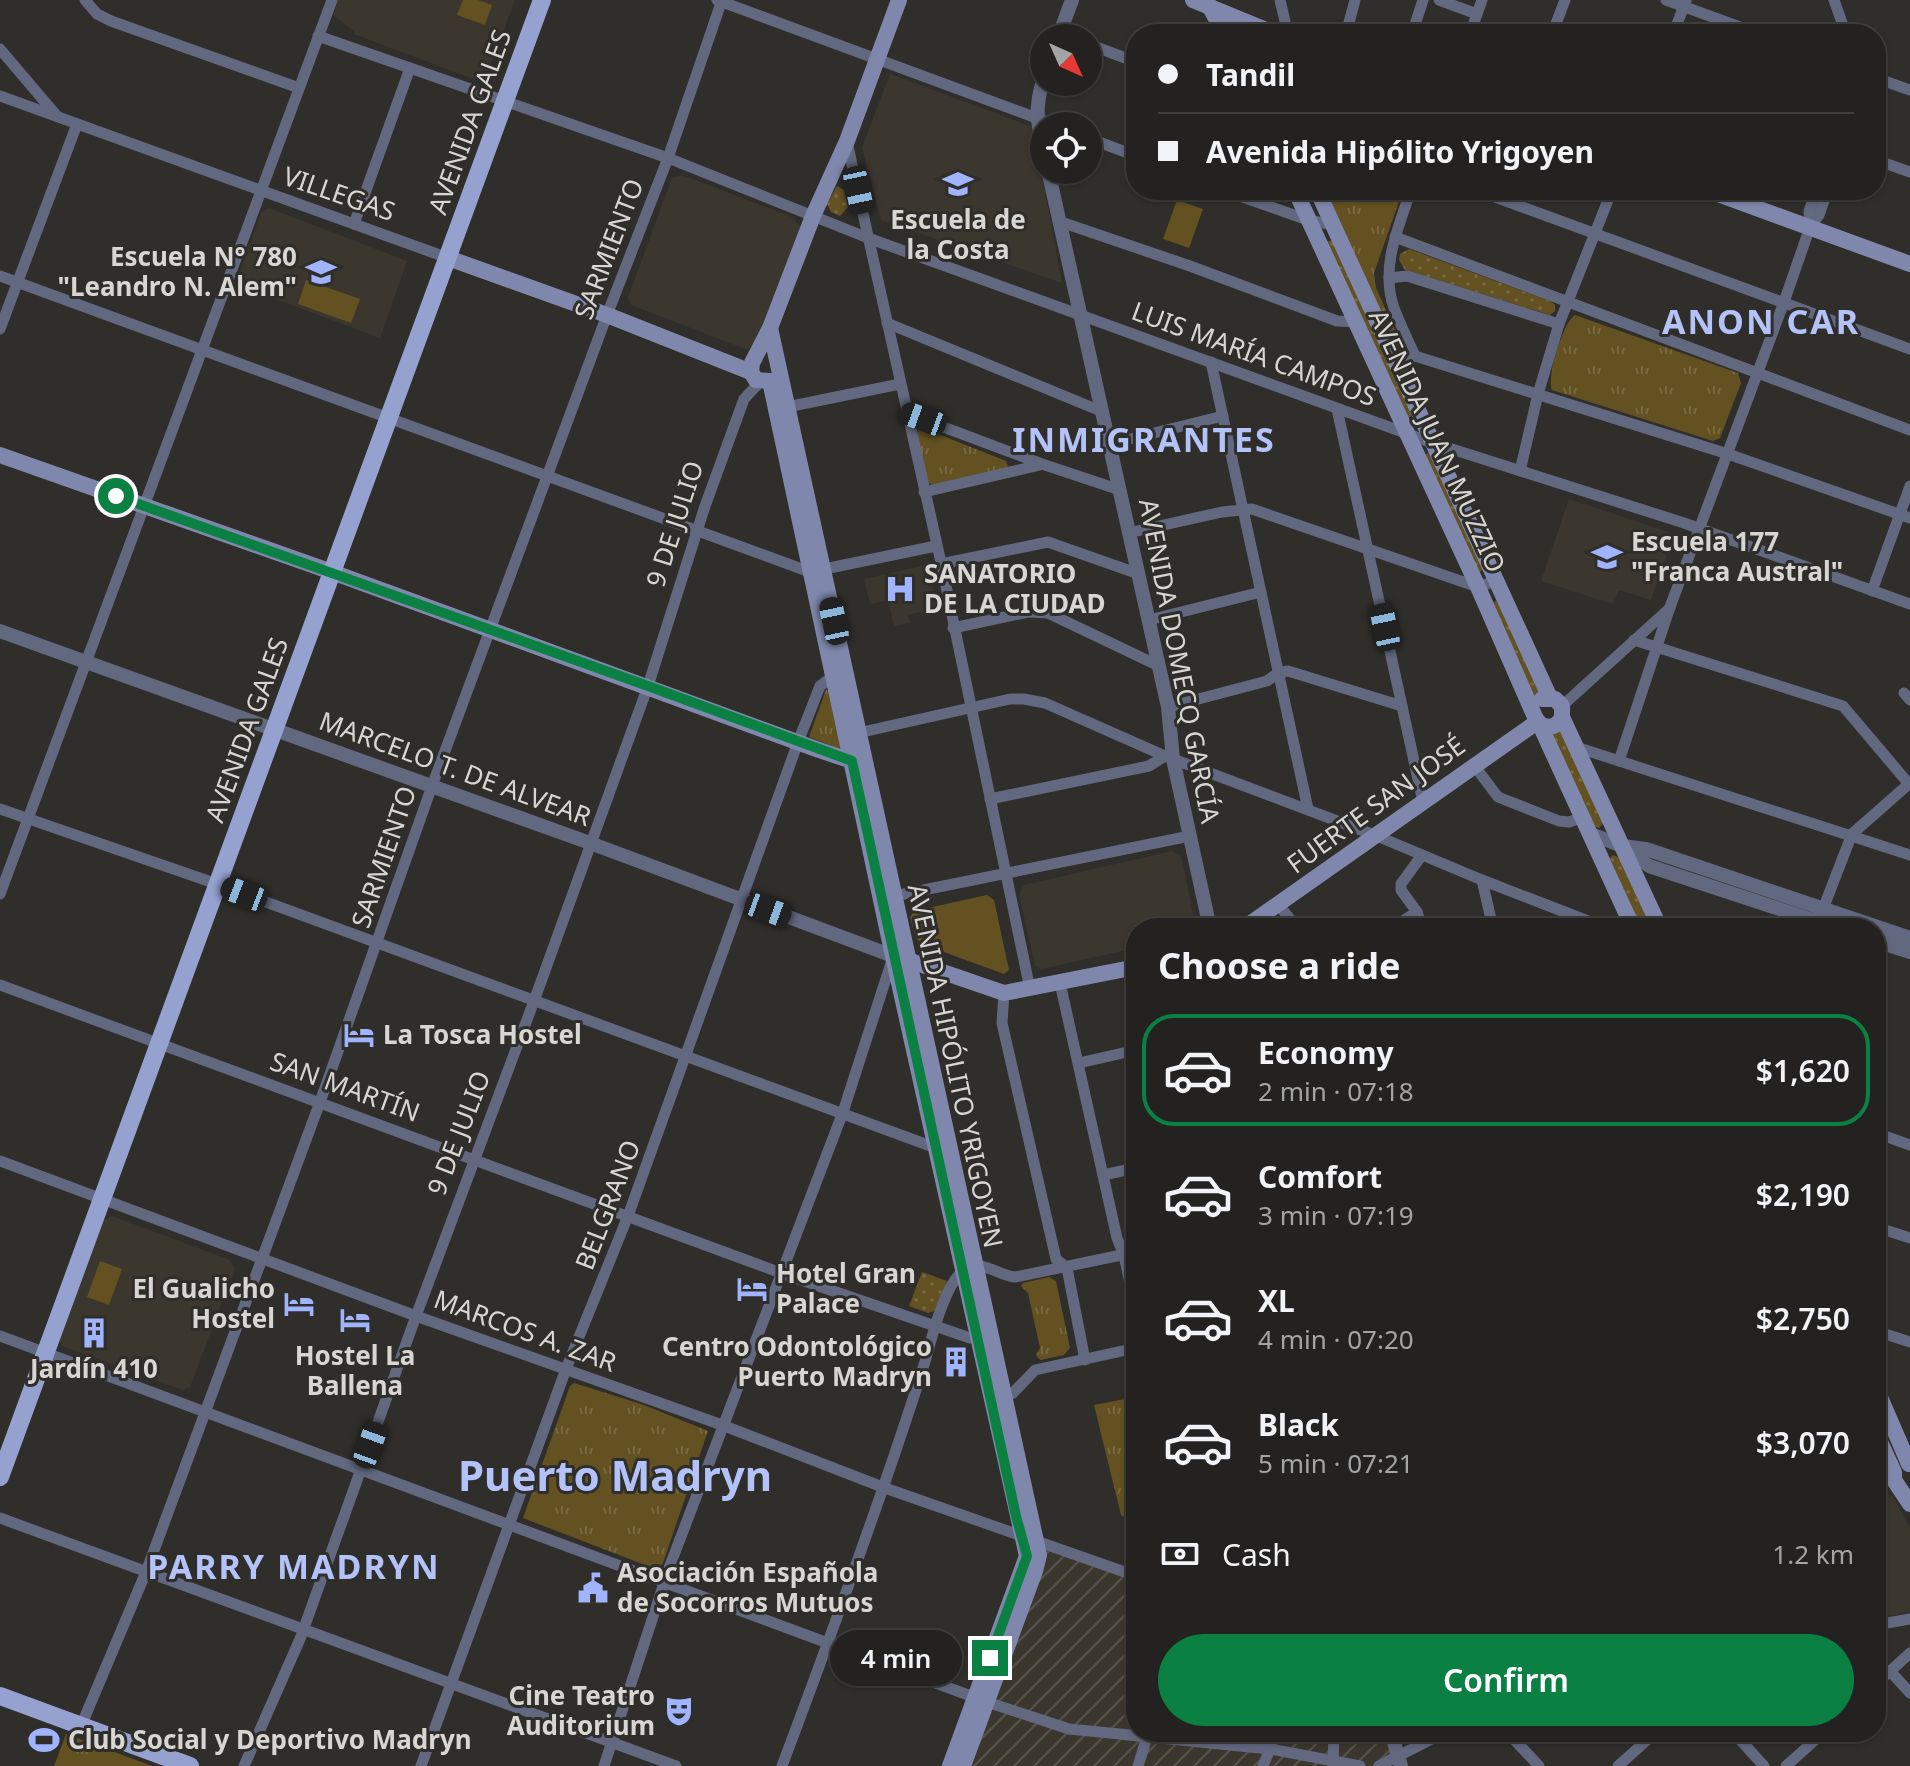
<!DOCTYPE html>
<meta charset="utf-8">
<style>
:root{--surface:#232220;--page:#2f2f2d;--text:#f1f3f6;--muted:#a3a4a5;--line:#403f3e;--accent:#0b8043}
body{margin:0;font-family:"Noto Sans",sans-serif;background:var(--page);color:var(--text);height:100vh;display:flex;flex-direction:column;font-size:30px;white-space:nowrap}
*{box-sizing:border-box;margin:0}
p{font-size:26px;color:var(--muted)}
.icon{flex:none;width:44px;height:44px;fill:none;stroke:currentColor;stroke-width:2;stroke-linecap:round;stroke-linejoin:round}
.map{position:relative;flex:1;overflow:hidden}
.sheet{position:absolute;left:1126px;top:918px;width:760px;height:824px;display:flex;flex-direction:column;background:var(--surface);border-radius:32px;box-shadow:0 2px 6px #0004,0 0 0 2px var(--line)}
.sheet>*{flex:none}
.hud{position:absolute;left:1126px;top:24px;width:760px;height:176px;border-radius:32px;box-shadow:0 2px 6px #0004,0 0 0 2px var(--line);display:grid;align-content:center;height:176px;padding:0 32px;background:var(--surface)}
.needle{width:52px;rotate:135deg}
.controls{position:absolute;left:1030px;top:24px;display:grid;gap:16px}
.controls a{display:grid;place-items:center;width:72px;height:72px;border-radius:50%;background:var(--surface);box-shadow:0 2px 6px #0004,0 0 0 2px var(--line);font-size:40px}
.end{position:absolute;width:36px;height:36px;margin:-18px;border:10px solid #0b8043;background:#fff;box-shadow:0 0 0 4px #fff}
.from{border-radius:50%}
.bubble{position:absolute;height:56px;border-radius:28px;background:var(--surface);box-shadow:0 2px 6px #0004,0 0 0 2px var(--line);font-size:26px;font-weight:600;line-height:56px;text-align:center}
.car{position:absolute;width:24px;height:48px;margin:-24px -12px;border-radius:10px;box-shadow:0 0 6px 2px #0007;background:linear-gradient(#222 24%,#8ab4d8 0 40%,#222 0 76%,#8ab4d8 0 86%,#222 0)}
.hud b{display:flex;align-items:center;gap:28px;height:76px;font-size:30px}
.hud b+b{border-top:2px solid var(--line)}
.hud i{width:20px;height:20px;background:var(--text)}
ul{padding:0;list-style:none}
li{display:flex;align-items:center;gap:24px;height:112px;margin:0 16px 12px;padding:0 16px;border:4px solid transparent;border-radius:32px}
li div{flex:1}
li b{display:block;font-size:30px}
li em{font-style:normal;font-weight:600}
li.selected{border-color:var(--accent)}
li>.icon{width:72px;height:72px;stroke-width:1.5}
h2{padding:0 32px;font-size:36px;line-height:96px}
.pay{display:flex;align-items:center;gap:20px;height:88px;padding:0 32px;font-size:30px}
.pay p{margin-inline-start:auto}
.action{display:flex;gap:16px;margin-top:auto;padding:16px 32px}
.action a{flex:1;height:92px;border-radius:48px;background:var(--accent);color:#fff;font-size:32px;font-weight:600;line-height:92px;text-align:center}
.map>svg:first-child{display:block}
</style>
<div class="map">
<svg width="1910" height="1766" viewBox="0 0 1910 1766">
<defs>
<pattern id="industrial-furrows" width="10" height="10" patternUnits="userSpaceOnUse" patternTransform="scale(2)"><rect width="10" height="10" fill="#3b372e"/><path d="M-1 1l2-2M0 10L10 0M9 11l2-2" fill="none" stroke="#57534b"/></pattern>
<pattern id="grass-dots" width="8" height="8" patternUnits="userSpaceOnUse" patternTransform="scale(2)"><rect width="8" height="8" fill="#635122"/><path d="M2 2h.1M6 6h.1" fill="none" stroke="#796941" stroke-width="1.8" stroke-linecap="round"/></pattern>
<pattern id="park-tufts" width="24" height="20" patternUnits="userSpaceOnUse" patternTransform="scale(2)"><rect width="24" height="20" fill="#635122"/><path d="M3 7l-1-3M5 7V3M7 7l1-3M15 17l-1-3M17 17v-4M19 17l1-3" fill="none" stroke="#796941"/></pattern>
</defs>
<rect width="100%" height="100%" fill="#2f2e2a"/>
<g fill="#3b372e">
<path d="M338 0H515L486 77 479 81 354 34 355 32 333 15Z"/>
<path d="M890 74 1033 127 1062 283 881 220 862 148Z"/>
<path d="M682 175 792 217 802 228 763 330 748 350 631 305 628 297 672 178Z"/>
<path d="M269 208 407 261 380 338 236 284 261 212Z"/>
<path d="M1569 499 1674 534 1651 600 1619 590 1613 604 1541 581Z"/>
<path d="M927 565 938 608 908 615 910 623 894 626 888 600 870 604 864 579Z"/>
<path d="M1172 851 1181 856 1196 928H1136V948L1041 969 1035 965 1019 895 1024 885Z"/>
<path d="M112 1216 230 1260 235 1268 190 1387 183 1390 62 1346 59 1339 103 1220Z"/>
<path d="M1885 1493 1893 1497 1910 1528V1612L1890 1616 1879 1611 1876 1598V1495Z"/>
</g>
<path fill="url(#industrial-furrows)" d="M1035 1541 1136 1576V1732H1391L1398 1756 1379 1766H963Z"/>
<g fill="url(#grass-dots)">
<path d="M837 186 844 190 848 207 840 216 831 212 827 204Z"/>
<path d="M1332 240 1413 414 1408 419 1326 242Z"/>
<path d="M1409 249 1550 301 1555 305V311L1550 315 1405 270 1399 260 1400 254Z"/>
<path d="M1429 453 1484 568 1479 573 1424 455Z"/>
<path d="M1496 601 1500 603 1544 695 1535 699 1493 602Z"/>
<path d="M1559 727 1603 823 1599 828 1594 826 1551 731Z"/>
<path d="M1613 855 1620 858 1652 928H1641L1610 858Z"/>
<path d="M922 1272 947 1281 937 1310 928 1313 909 1306Z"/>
</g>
<g fill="url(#park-tufts)">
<path d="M1322 190H1403L1374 273 1376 288 1400 341 1392 340Z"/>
<path d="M1575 315 1738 373 1741 383 1720 438 1713 441 1552 390C1546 378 1563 322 1575 315Z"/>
<path d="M919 430H928L1006 461 1008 466 1005 470 933 485 927 482 914 436Z"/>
<path d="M826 690H829L842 748 840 749 809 737Z"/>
<path d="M1049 1277 1056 1281 1070 1348 1064 1355 1040 1360 1036 1355 1040 1348 1028 1293 1021 1286 1023 1283Z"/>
<path d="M574 1383 644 1405 708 1431 663 1563 659 1568H653L523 1518 570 1386Z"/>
<path d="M1136 1397V1524L1121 1515 1094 1405Z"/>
<path d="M66 1734 152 1766H54Z"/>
</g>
<g fill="#635122">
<path d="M463 0H478L492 5 485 25 457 15Z"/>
<path d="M1177 200 1203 209 1189 248 1163 239Z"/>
<path d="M306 280 360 299 351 323 298 304Z"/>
<path d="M987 895 994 900 1009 970 1004 974 922 944 916 938 910 917 914 911Z"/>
<path d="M100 1261 122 1269 109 1305 87 1297Z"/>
</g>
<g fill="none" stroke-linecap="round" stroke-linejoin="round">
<g stroke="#62687f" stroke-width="11">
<path d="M85 0 97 14 111 21 299 88"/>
<path d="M717 0 1058 126"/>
<path d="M1280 0 1288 34"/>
<path d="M1439 0 1477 14"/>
<path d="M1666 0 1759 34"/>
<path d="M1834 0 1846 34"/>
<path d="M1346 34 1355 0"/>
<path d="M1412 34 1423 0"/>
<path d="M1470 34 1482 0"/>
<path d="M1552 34 1565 0"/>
<path d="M1673 34 1686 1"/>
<path d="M318 36 668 158 868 238 1433 443 1684 523 1910 604"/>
<path d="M1088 44 1136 62"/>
<path d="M0 49 57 116"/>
<path d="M1876 78 1910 90"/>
<path d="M0 96 448 258"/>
<path d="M1088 138 1136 156"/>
<path d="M847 142 942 567 1030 989"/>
<path d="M1876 160 1910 172"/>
<path d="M1223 190 1308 220 1333 225"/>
<path d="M1411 190C1398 228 1380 268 1394 308 1400 324 1408 340 1415 356"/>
<path d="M1476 190 1910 349"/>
<path d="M1061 222 1190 266 1337 321 1356 322"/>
<path d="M354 224 410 68"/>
<path d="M1810 227 1819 215 1828 190"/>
<path d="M1395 237 1910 430"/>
<path d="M0 276 810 572 936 546"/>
<path d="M1389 278 1407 276 1559 324"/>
<path d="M887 323 1103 412"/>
<path d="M0 329 77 124"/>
<path d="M1211 362 1308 809"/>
<path d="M1397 364 1415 356 1728 454 1910 518"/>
<path d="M787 407 900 384"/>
<path d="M1337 409 1423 802"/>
<path d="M906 413 1042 464 1120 490"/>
<path d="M1110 444 1223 416"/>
<path d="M1520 471 1538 394 1559 324 1612 190"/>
<path d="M924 492 1040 465"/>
<path d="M1128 533 1222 512 1252 509 1478 587 1495 581"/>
<path d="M941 564 1048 542 1136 573"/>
<path d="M1872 591 1910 486"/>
<path d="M1149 620 1261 592"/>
<path d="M953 628 1028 612 1048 613 1159 666"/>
<path d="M1634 640 1843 706 1909 784"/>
<path d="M1904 693 1910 700"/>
<path d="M1562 706 1670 608"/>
<path d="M1168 707 1267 681 1278 673 1288 671 1402 706"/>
<path d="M858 733 1010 699H1024L1045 703 1165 756 1377 836 1482 880 1606 928"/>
<path d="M1576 747 1910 855"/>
<path d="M1619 761 1670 607 1784 302 1810 227 1809 211 1817 190"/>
<path d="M1473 764 1498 797 1559 821 1569 822 1583 817"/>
<path d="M990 799 1149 766 1165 756"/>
<path d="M0 809 217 884 936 1148 940 1147"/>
<path d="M1422 855 1401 884V890L1417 912 1422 928"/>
<path d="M1482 880 1493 928"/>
<path d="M0 894 332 0"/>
<path d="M889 897 1190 836"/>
<path d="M1278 904 1297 928"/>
<path d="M1392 928 1417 912"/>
<path d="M1804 928 1815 921 1823 909 1852 834 1910 783"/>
<path d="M1060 983 1117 1238 1124 1255 1136 1312"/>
<path d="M0 985 781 1273 970 1338 985 1335"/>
<path d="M1004 993 1002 1023 1056 1259 1067 1268 1085 1360"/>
<path d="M1079 1063 1136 1050"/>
<path d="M1876 1133 1910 1145"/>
<path d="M0 1161 416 1316 722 1425 885 1488 1136 1576"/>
<path d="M1103 1175 1136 1168"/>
<path d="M1876 1227 1910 1238"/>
<path d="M1876 1331 1910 1342"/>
<path d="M0 1336 987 1702 1069 1729 1270 1749 1360 1766"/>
<path d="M999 1400 1013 1393 1035 1370 1136 1348"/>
<path d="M1876 1481 1893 1478"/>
<path d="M0 1518 676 1766"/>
<path d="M1876 1625 1910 1619"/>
<path d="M1890 1671 1910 1693"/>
<path d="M1876 1684 1910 1653"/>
<path d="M81 1726 146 1572 320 1102 432 786 607 315 668 158 722 0"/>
<path d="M1507 1732 1539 1766"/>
<path d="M1733 1732 1764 1766"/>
<path d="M1333 1765 1334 1732"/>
<path d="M244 1766 300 1639 416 1316 534 1001 648 686 704 509 744 399 760 382"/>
<path d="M421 1766 566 1369 628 1216 798 742 820 686 836 674"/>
<path d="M604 1766 669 1568 843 1112 893 957"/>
<path d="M782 1766C832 1633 881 1500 924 1365 931 1341 944 1285 963 1271 981 1258 997 1275 1015 1277L1136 1252"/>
<path d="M1138 1766 1147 1737"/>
<path d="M1263 1766 1270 1749"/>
<path d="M1379 1766 1445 1732"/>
<path d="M1618 1766 1656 1732"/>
<path d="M1786 1766 1824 1732"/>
</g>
<g stroke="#62687f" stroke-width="14">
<path d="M1058 38 1072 0"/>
<path d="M1044 78C1034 108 1037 121 1044 151"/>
<path d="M1048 170 1168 707 1173 759 1210 928"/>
<path d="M0 631 590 843 893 956"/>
<path d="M1591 834 1622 846 1649 866 1837 928"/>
<path d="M1622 846 1646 849 1910 938"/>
<path d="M1876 941 1910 952"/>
<path d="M1391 1732 1401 1766"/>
</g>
<g stroke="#7f88ac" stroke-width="16">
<path d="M1193 0 1276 34"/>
<path d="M1209 5 1224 34"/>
<path d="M1295 190 1478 587 1535 717C1542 730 1556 730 1562 717"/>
<path d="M1317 190 1550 698"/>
<path d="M1707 190 1910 264"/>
<path d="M448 258 607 315 751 372"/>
<path d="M770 328 1039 1555 1035 1571 963 1766"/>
<path d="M770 381 893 956 1027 1556 950 1766"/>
<path d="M770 381 756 380 751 372 752 363 770 328 813 216 847 141 899 0"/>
<path d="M0 455 332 572 819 750 852 761 858 760"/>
<path d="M1542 699H1555L1562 706V717L1660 928"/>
<path d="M1540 725 1633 928"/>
<path d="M1244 928 1537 722"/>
<path d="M902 958 1004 993 1136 967"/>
<path d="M1876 1388 1909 1464"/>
<path d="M1876 1433 1894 1472V1480L1910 1504"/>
</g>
<g stroke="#95a1cf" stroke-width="18">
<path d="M0 1477 542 0"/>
<path d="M0 1696 190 1766"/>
</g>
</g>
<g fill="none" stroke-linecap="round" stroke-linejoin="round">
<path stroke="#0b8043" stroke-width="10" d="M116 496 648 686 852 761 1016 1516 1027 1556 990 1658"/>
</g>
<defs>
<g id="school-bare" transform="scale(2.4)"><path d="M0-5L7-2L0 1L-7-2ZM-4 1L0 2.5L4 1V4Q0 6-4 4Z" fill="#a0b3fd" stroke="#2f2e2a" stroke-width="2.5" paint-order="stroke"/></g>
<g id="hospital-bare" transform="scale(2.4)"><path d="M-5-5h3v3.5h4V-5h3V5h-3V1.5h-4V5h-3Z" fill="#a0b3fd" stroke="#2f2e2a" stroke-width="2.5" paint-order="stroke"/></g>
<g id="hotel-bare" transform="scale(2.4)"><path d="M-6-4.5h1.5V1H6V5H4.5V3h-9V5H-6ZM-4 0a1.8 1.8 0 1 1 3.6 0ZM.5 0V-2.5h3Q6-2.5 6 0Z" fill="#a0b3fd" stroke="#2f2e2a" stroke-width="2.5" paint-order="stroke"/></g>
<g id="building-bare" transform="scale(2.4)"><path d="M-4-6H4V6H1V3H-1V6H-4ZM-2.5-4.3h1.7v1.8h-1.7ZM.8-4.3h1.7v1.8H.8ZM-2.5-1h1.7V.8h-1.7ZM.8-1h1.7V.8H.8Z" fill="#a0b3fd" stroke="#2f2e2a" stroke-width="2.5" paint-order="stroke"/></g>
<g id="civic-bare" transform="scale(2.4)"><path d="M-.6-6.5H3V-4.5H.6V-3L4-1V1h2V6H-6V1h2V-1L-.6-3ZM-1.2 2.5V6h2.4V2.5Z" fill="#a0b3fd" stroke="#2f2e2a" stroke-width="2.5" paint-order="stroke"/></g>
<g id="theatre-bare" transform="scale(2.4)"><path d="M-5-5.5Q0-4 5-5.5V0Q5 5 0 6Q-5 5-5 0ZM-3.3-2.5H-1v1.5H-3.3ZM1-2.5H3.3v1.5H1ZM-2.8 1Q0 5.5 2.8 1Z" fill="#a0b3fd" stroke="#2f2e2a" stroke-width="2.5" paint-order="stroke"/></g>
<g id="stadium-bare" transform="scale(2.4)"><path d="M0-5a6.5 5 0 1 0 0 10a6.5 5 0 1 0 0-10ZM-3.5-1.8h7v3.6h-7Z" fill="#a0b3fd" stroke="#2f2e2a" stroke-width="2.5" paint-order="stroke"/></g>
</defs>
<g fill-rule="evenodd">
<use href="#school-bare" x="958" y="184"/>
<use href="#school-bare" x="321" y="272"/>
<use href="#school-bare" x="1607" y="557"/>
<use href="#hospital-bare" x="900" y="589"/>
<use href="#hotel-bare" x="359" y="1035"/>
<use href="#hotel-bare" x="752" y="1289"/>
<use href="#hotel-bare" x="299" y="1304"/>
<use href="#hotel-bare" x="355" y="1320"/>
<use href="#building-bare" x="94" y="1333"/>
<use href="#building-bare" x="956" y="1362"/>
<use href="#civic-bare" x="593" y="1588"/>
<use href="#theatre-bare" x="679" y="1711"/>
<use href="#stadium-bare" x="44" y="1740"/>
</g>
<g text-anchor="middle" stroke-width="6" stroke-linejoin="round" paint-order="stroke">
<g font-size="26" fill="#d7d6d3" stroke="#2f2e2a">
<text transform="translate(470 122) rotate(-70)" y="9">AVENIDA GALES</text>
<text transform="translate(339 194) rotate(19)" y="9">VILLEGAS</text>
<text transform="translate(609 249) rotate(-69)" y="9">SARMIENTO</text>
<text transform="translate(1254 354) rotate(20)" y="9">LUIS MARÍA CAMPOS</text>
<text transform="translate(1437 441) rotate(65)" y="9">AVENIDA JUAN MUZZIO</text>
<text transform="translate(675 524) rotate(-72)" y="9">9 DE JULIO</text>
<text transform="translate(1179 661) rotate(79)" y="9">AVENIDA DOMECQ GARCÍA</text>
<text transform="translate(247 730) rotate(-70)" y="9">AVENIDA GALES</text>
<text transform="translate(455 769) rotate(20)" y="9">MARCELO T. DE ALVEAR</text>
<text transform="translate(1376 805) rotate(-36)" y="9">FUERTE SAN JOSÉ</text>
<text transform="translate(384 857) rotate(-71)" y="9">SARMIENTO</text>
<text transform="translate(955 1066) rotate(78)" y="9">AVENIDA HIPÓLITO YRIGOYEN</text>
<text transform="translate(345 1087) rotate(20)" y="9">SAN MARTÍN</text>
<text transform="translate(459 1133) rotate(-69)" y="9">9 DE JULIO</text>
<text transform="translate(608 1205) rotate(-69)" y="9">BELGRANO</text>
<text transform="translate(525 1331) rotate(20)" y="9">MARCOS A. ZAR</text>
</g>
<g font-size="26" font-weight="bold" fill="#d7d6d3" stroke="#2f2e2a" text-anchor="start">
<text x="958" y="229" text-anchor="middle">Escuela de<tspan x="958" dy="30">la Costa</tspan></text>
<text x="297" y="266" text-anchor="end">Escuela N° 780<tspan x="297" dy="30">"Leandro N. Alem"</tspan></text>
<text x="1631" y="551">Escuela 177<tspan x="1631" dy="30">"Franca Austral"</tspan></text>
<text x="924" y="583">SANATORIO<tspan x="924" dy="30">DE LA CIUDAD</tspan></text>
<text x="383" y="1044">La Tosca Hostel</text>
<text x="776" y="1283">Hotel Gran<tspan x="776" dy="30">Palace</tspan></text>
<text x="275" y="1298" text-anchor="end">El Gualicho<tspan x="275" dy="30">Hostel</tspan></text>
<text x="932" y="1356" text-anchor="end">Centro Odontológico<tspan x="932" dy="30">Puerto Madryn</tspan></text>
<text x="355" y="1365" text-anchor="middle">Hostel La<tspan x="355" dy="30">Ballena</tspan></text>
<text x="94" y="1378" text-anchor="middle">Jardín 410</text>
<text x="617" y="1582">Asociación Española<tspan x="617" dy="30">de Socorros Mutuos</tspan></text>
<text x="655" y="1705" text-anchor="end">Cine Teatro<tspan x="655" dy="30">Auditorium</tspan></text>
<text x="68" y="1749">Club Social y Deportivo Madryn</text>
</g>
<g font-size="34" font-weight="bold" letter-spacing="2" fill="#b3c2f9" stroke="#2f2e2a">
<text x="1761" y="334">ANON CAR</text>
<text x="1144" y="452">INMIGRANTES</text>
<text x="294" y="1579">PARRY MADRYN</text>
</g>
<g font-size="42" font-weight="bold" fill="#b3c2f9" stroke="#2f2e2a">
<text x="615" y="1491">Puerto Madryn</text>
</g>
</g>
</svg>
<div class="controls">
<a><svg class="needle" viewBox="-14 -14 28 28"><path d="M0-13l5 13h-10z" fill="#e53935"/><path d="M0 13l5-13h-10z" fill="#a3a4a5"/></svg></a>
<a><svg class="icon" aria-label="locate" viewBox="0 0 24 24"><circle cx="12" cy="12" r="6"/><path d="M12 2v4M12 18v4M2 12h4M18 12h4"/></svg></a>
</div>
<i class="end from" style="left:116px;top:496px"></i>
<i class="end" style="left:990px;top:1658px"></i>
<div class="bubble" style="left:830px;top:1630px;width:132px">4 min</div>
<i class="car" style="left:858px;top:190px;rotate:168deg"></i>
<i class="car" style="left:923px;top:419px;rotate:290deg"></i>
<i class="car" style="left:834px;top:621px;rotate:348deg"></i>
<i class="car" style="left:1385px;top:627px;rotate:348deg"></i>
<i class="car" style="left:244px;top:894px;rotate:291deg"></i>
<i class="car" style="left:768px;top:910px;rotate:110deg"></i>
<i class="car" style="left:370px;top:1445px;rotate:20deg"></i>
<div class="hud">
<b><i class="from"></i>Tandil</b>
<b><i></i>Avenida Hipólito Yrigoyen</b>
</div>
<section class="sheet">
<h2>Choose a ride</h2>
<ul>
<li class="selected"><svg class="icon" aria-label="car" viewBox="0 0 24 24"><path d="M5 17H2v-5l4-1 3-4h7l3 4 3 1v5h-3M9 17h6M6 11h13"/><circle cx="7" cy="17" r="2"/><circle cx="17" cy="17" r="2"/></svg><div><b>Economy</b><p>2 min · 07:18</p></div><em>$1,620</em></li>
<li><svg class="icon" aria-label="car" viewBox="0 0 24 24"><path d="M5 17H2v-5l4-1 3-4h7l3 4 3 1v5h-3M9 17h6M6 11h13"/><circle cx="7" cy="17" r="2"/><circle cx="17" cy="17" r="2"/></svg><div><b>Comfort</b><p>3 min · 07:19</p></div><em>$2,190</em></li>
<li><svg class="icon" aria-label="car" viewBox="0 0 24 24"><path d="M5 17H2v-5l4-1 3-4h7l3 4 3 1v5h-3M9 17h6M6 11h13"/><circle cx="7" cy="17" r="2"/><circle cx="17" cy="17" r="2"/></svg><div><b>XL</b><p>4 min · 07:20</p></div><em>$2,750</em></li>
<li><svg class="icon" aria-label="car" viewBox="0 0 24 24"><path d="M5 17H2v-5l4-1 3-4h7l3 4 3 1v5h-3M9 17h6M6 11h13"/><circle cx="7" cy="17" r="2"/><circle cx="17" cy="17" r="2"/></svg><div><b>Black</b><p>5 min · 07:21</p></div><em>$3,070</em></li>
</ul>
<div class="pay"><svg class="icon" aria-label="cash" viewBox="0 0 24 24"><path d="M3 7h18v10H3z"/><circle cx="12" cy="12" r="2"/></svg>Cash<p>1.2 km</p></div>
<div class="action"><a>Confirm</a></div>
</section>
</div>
